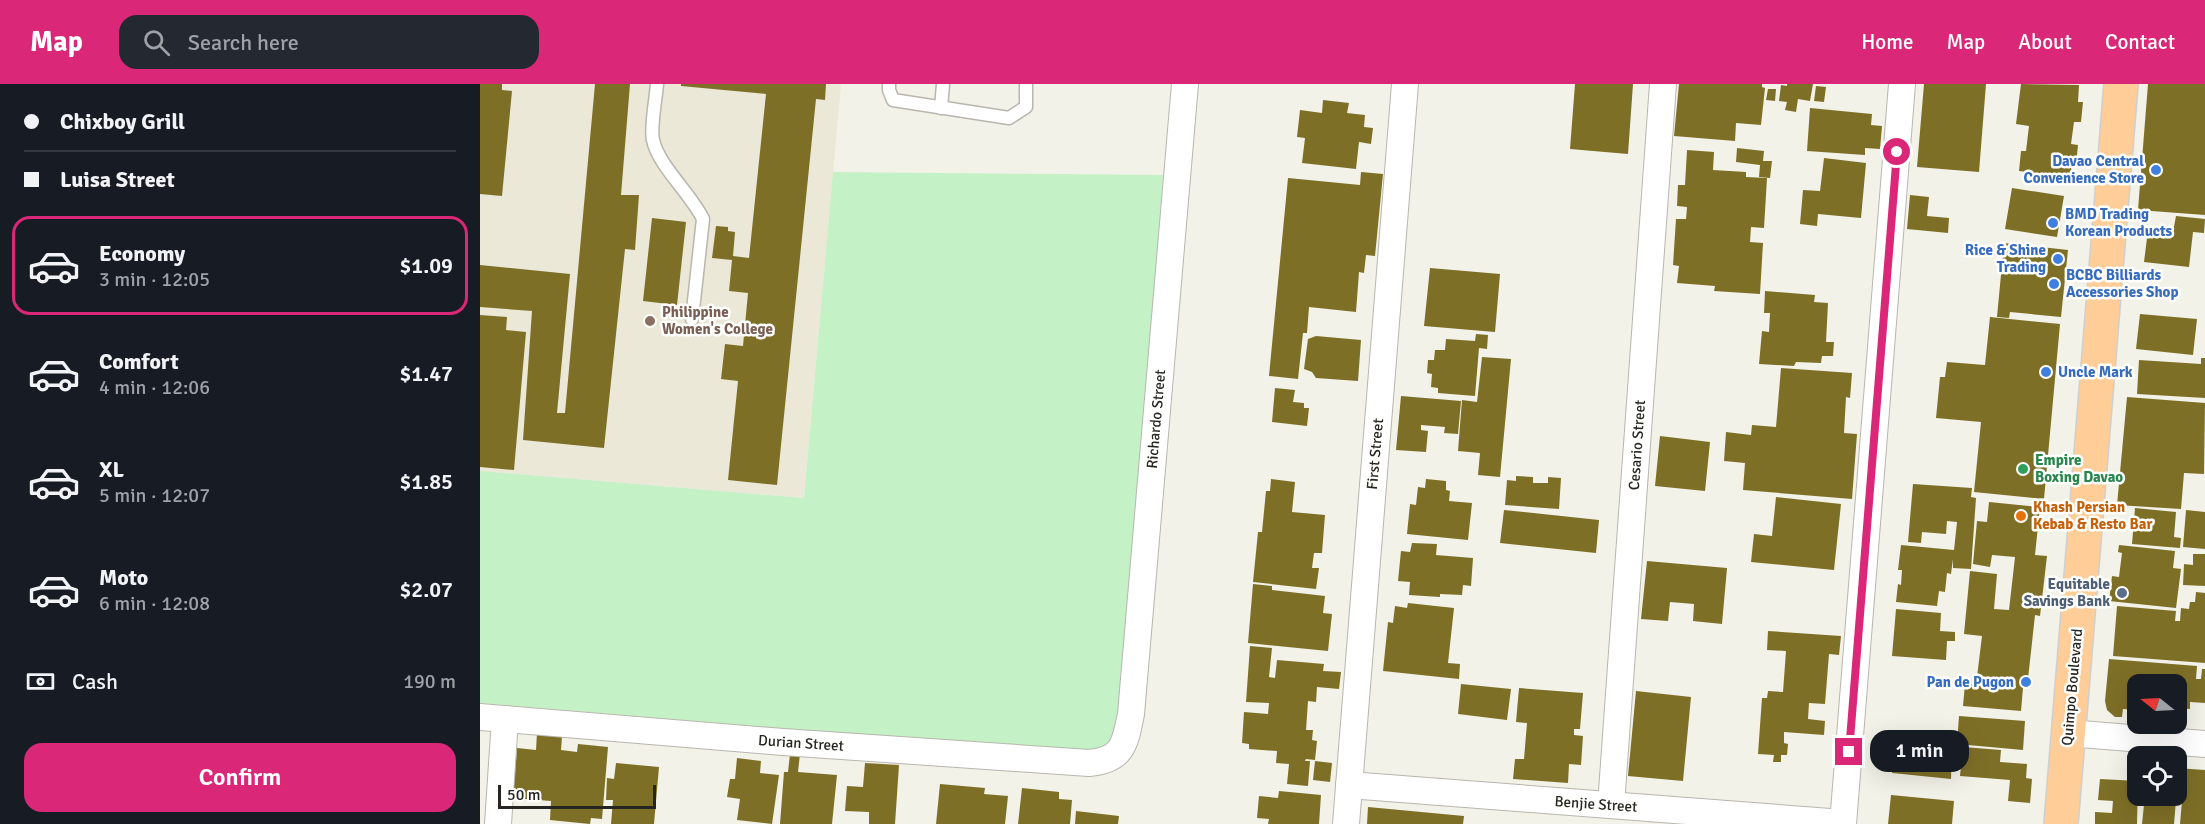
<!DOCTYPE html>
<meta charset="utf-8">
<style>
:root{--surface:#171b24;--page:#242831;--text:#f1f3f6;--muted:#9ea1a6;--line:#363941;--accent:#db2777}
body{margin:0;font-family:Signika,sans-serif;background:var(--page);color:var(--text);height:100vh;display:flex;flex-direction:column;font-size:22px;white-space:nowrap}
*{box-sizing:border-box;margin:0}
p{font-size:20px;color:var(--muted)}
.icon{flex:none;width:33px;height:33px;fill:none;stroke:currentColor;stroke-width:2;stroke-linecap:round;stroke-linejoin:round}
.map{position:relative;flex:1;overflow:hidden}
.sheet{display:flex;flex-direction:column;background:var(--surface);width:480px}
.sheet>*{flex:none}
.top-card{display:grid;align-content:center;height:132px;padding:0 24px;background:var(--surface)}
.needle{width:39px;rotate:288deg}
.fabs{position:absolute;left:1647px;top:590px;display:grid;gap:12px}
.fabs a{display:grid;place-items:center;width:60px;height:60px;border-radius:12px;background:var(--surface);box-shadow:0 6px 24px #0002;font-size:30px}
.scale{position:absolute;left:18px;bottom:15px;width:158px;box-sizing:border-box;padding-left:6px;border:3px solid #262521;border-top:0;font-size:16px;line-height:21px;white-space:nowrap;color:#262521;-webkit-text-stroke:4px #fffffd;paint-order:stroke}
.end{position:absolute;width:27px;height:27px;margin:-14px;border:8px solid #db2777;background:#fff;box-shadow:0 0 0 3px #fff}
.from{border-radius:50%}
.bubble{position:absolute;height:42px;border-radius:18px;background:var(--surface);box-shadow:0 6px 24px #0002;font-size:20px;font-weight:600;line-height:42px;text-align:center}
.top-card b{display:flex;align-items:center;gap:21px;height:57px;font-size:22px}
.top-card b+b{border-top:2px solid var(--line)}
.top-card i{width:15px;height:15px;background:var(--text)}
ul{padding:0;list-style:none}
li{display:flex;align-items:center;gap:18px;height:99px;margin:0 12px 9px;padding:0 12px;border:3px solid transparent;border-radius:18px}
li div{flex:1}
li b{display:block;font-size:22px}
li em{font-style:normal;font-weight:600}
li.selected{border-color:var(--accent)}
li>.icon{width:54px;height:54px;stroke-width:1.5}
.pay{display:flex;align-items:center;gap:15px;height:66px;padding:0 24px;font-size:22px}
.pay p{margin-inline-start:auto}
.cta{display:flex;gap:12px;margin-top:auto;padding:12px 24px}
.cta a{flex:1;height:69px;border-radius:18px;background:var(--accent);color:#fff;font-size:24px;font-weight:600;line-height:69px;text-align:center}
header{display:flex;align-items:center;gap:36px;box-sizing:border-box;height:84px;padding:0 30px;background:var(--accent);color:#fff}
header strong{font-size:28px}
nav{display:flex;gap:33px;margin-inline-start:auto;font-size:21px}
.search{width:420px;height:54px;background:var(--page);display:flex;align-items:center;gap:15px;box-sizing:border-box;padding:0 21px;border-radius:18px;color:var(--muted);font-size:22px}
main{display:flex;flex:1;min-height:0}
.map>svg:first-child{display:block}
</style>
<header>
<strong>Map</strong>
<div class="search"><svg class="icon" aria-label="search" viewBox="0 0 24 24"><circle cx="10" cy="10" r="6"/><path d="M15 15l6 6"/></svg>Search here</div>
<nav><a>Home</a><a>Map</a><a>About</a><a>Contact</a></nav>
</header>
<main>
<section class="sheet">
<div class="top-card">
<b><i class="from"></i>Chixboy Grill</b>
<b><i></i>Luisa Street</b>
</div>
<ul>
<li class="selected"><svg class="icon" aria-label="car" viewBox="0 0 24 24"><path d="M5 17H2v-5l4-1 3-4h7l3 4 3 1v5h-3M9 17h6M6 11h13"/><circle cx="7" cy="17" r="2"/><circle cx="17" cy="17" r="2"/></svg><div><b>Economy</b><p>3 min · 12:05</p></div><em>$1.09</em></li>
<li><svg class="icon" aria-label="car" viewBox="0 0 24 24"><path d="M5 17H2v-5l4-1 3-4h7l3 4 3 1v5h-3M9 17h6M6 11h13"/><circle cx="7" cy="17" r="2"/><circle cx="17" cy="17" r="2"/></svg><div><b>Comfort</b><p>4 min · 12:06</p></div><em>$1.47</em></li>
<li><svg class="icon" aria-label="car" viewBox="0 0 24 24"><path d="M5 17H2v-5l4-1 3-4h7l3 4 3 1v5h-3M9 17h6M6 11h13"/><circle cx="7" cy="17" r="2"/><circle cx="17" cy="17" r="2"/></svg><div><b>XL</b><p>5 min · 12:07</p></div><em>$1.85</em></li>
<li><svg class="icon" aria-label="car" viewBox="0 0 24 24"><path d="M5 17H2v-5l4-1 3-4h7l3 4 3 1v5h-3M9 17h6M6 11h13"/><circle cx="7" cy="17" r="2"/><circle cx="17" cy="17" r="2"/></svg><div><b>Moto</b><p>6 min · 12:08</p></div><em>$2.07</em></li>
</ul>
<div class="pay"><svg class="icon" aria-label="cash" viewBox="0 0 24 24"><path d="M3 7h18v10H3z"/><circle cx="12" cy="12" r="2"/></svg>Cash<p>190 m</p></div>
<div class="cta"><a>Confirm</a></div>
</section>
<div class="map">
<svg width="1725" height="740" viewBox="0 0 1725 740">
<rect width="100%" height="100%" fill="#f3f2e8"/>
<path fill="#ebe8d7" d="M0 0H361L324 414 0 387Z"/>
<path fill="#c4f1c6" d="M353 88 683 91 643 633 630 664 602 670 0 619V387L324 414Z"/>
<g fill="#7e6f27">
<path d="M0 0H22V6L32 7 22 112 0 110Z"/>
<path d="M115 0H150L141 111H159L155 166 145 165 124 364 43 356 52 227 0 223V181L90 190 77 329H85Z"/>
<path d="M201 0H346L345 16 336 15 297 401 248 396 258 297 241 295 245 260 263 262 268 209 249 207 252 176 232 174 236 142 248 143V147L255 148 253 172 269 174 286 10 201 2Z"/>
<path d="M1095 0H1153L1148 70 1090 65Z"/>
<path d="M1199 0H1282V3L1285 4 1281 41 1256 39 1255 57 1194 52Z"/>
<path d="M1307 0H1333L1330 17 1318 15 1316 28 1305 26 1307 18 1299 17 1301 1 1307 2Z"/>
<path d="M1444 0H1506L1499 88 1437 83Z"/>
<path d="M1541 0 1599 1 1598 18H1603L1601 38H1594L1591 60 1598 61 1596 81 1592 80 1590 93 1539 87 1541 67H1546L1549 42 1536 40Z"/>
<path d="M1668 0H1725V131L1658 126Z"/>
<path d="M1336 2 1346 3 1344 18 1334 17Z"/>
<path d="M1288 5H1296L1295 17 1286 16Z"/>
<path d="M843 16 869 19 867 29 885 31 884 43 893 44 891 60 879 58 876 85 822 79 825 54 817 53 820 26 842 29Z"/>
<path d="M1330 24 1392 30 1391 41 1402 42 1400 65 1385 64V71L1327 67Z"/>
<path d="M1257 64 1284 67 1283 77H1292L1290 94 1279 93 1280 81 1256 78Z"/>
<path d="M1207 66 1234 68 1233 86 1266 88V93L1287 94 1284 144 1271 143 1270 158 1283 159 1280 210 1234 207 1235 202 1197 199 1199 182 1193 181 1196 135H1206L1207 123 1197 122 1198 101H1205Z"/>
<path d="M1344 74 1386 79 1381 134 1338 130 1337 142 1320 140 1323 106 1340 107Z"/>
<path d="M881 88 903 90 895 172 886 171 884 189 879 188 876 228 829 223 827 249H823L818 295 789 292 808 94 880 101Z"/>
<path d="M1532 104 1584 112 1577 153 1525 145Z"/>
<path d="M1430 111 1449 113 1447 132 1469 134 1468 149 1427 145Z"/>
<path d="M1696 132 1725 135 1724 149 1713 148 1709 183 1664 178 1668 146 1693 148Z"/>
<path d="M172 134 206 138 197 221 163 217Z"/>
<path d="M1524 159 1588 166 1581 233 1530 228 1529 234 1517 233Z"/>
<path d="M950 184 1020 190 1015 248 944 242Z"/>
<path d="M1285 207 1335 211 1334 218 1348 219 1346 258H1354L1353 272H1342L1341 279 1316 278 1314 282 1279 280 1282 247 1289 248 1290 229H1284Z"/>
<path d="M1660 230 1717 235 1713 271 1656 265Z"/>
<path d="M0 231 27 233 26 246 46 248 34 386 0 383Z"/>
<path d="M1510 233 1580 240 1564 415 1494 408 1501 338 1456 334 1460 293H1465L1467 278 1505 281Z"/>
<path d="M996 250 1008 251 1007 265 999 264 995 312 958 309V304L951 303 952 290 947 289 948 276H954L955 266H965L966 255 995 257Z"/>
<path d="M836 252 881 256 878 297 836 294 832 288 824 285 828 255Z"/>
<path d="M1002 273 1031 275 1020 393 998 391 1000 369 978 367 982 316 997 318Z"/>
<path d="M1721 274H1725V314L1657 310 1659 276 1721 280Z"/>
<path d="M1301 284 1372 289 1370 314 1366 313 1364 349 1377 350 1372 415 1263 406 1265 379 1244 377 1246 348 1271 351 1272 341 1296 343Z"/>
<path d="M795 304 815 306 813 318 824 319V324H829L827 342 792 338Z"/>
<path d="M921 312 981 317 978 350 964 349 965 343 941 341V346L948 347 946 368 916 366Z"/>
<path d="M1647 313 1725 319 1724 390 1704 389 1701 425 1637 421Z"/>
<path d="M1180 352 1230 358 1225 407 1175 402Z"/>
<path d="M1036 392 1053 393V399H1068V393L1081 394 1079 425 1025 421 1027 396 1036 397Z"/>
<path d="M791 395 815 398 812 428 845 431 842 469H834L832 484H839L836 505 773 498 778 448H782L786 407H790Z"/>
<path d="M946 395 966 397V406L970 407 969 417 992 419 988 456 927 450 930 420 936 421 938 403 945 404Z"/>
<path d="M1433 400 1492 404 1491 413 1496 414 1491 485 1473 484V475L1471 490 1467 489 1465 508 1459 507 1457 522 1416 518 1418 500 1421 501 1422 486H1418L1421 461 1474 466 1477 438 1467 437 1466 450 1442 448 1441 459 1428 458Z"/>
<path d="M1296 413 1361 420 1354 486 1271 478 1274 450 1292 452Z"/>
<path d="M1509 418 1560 423 1555 471 1567 472 1560 532 1555 531 1547 604H1543L1541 627 1483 622 1485 600 1491 601 1492 593H1497L1502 552 1484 550 1490 487 1517 490 1514 525 1529 526 1535 473 1512 471 1510 483 1493 480 1497 437 1507 438Z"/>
<path d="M1655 424 1696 428 1694 453 1701 454 1700 464 1652 460Z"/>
<path d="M1024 426 1119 436 1116 469 1020 459Z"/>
<path d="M1706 426 1725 428V465L1703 463Z"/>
<path d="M932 459 957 460 956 471 993 474 991 502 983 501 982 511 960 510V513L929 511 930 498 918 497 921 467 930 468Z"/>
<path d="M1639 461 1695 467 1693 484 1701 485 1696 524 1629 517 1632 492 1639 493 1642 469 1638 468Z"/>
<path d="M1713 470H1725V502L1703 501 1704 480 1713 481Z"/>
<path d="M1167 477 1247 484 1242 540 1213 537 1214 520 1190 518 1188 537 1161 535Z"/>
<path d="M773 500 792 502V506L845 512 843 529 852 530 848 567 768 559Z"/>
<path d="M1716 508 1725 509V579L1633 572 1637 522 1696 527 1695 537H1700L1701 524 1709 525 1710 518H1715Z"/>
<path d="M928 519 974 524 968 579 980 580 979 595 903 587 908 538 913 539 915 522 927 524Z"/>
<path d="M1416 525 1461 529 1460 547 1475 548V557H1467L1466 576 1412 572Z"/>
<path d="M1288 547 1361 552 1359 571 1349 570 1345 620 1329 619 1328 635 1345 637 1344 651 1304 648V659L1308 660 1307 671H1301V678H1293L1294 671 1278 670 1282 614H1287L1288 607 1303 608 1306 567 1287 566Z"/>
<path d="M770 562 792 564 789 593 795 594 797 576 844 580 843 587 861 588 859 605 837 603 836 618 828 617 826 646H833L832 656 837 657 835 676 826 675 825 677H830L828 702 807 700 809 680 796 679 797 667 769 665V660L762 659 764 628 788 630 789 619 766 618Z"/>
<path d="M1629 575 1717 582 1716 595H1721L1722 585H1725V619L1710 618V625L1696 624V600H1658V626L1643 625 1642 633H1635L1627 626 1625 617Z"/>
<path d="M981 600 1031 605 1027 636 978 630Z"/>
<path d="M1039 604 1103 609 1100 645H1094V651L1103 652 1101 681 1089 680 1088 699 1033 695 1035 675H1044L1047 639 1036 638Z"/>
<path d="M1156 607 1211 613 1203 697 1148 692Z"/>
<path d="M1479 632 1545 637 1543 666 1477 660Z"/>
<path d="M57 649 82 652 81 666 97 668 98 660 128 663 122 735 111 734 110 740 70 736 71 717 33 714 37 664 56 666Z"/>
<path d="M1413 659 1472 664 1471 695 1412 689Z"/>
<path d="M1483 663 1521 666 1520 678 1547 680 1546 694 1552 695 1550 719 1528 717 1530 696 1480 692Z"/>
<path d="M310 670H320L318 688 357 691 352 740H300L304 688H308Z"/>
<path d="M257 674 281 677 280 689 299 691 292 740 257 736 260 715 247 713 250 695H255Z"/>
<path d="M835 677 852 679 850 698 833 696Z"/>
<path d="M136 679 179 683 174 740H131L133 716H126L127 694 134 695Z"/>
<path d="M385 679 419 681 415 740H389V728L365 727 367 702 383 703Z"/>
<path d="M1696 684 1725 686V740H1700L1702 717 1696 716 1694 740H1662L1665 711H1696Z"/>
<path d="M1620 695 1658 697 1657 740H1615V728L1632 729 1633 717 1618 716Z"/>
<path d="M460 700 505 704 504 710 528 712 525 740H456Z"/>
<path d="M542 704 579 708V715L592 716 590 740H538Z"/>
<path d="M799 707 841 711 839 740H788L789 735 777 734 779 712 798 714Z"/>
<path d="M1411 711 1474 717 1472 740H1408Z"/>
<path d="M888 723 984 732 983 740H887Z"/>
<path d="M596 727 639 732 638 740H595Z"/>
</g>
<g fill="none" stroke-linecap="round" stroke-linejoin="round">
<g stroke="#b8b6ad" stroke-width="15">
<g id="lane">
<path d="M177 0C176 14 170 44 173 56 178 81 211 110 223 135L212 235"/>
<path d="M409 0V6L413 16 529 34 546 23V0"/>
<path d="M461 24 463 0"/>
</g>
</g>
<g stroke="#b8b6ad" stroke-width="28">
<g id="street">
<path d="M0 633 303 658 609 679C643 676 645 660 651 630L705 0"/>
<path d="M1588 649 1725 660"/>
<path d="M869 701 1363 739"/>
<path d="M1131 721 1183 0"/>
<path d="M18 740 25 635"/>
<path d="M866 740 925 0"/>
<path d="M1363 740 1422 0"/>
</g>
</g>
<g stroke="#cfcfce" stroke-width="36">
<path id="primary" d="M1581 740 1641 0"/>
</g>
<use href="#lane" stroke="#fff" stroke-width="12"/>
<use href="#street" stroke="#fff" stroke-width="26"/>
<use href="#primary" stroke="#fecd98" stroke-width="33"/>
</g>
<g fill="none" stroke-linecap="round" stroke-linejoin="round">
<path stroke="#db2777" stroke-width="8" d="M1369 668 1417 68"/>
</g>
<g fill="#3f7fe0" stroke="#fffffd" stroke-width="2">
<circle cx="1676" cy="86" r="6"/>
<circle cx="1573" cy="139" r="6"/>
<circle cx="1578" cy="175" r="6"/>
<circle cx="1574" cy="200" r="6"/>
<circle cx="1566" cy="288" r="6"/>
<circle cx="1546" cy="598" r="6"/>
</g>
<circle fill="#8d6e63" stroke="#fffffd" stroke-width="2" cx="170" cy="237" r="6"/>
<circle fill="#2e9e5b" stroke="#fffffd" stroke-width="2" cx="1543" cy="385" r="6"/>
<circle fill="#e8710a" stroke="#fffffd" stroke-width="2" cx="1541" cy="432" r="6"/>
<circle fill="#5c6f8a" stroke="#fffffd" stroke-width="2" cx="1642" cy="509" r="6"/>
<g text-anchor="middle" stroke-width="5" stroke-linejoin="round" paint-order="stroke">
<g font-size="15" font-weight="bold" fill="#366cbe" stroke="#fffffd" text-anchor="end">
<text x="1664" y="82">Davao Central<tspan x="1664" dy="17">Convenience Store</tspan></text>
<text x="1585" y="135" text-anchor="start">BMD Trading<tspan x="1585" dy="17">Korean Products</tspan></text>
<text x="1566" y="171">Rice &amp; Shine<tspan x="1566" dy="17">Trading</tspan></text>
<text x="1586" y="196" text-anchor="start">BCBC Billiards<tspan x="1586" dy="17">Accessories Shop</tspan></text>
<text x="1578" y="293" text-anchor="start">Uncle Mark</text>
<text x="1534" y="603">Pan de Pugon</text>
</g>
<g font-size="15" font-weight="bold" fill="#785e54" stroke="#fffffd" text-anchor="start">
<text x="182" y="233">Philippine<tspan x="182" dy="17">Women's College</tspan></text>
</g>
<g font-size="15" fill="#262521" stroke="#fffffd">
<text transform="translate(676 335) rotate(-85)" y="5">Richardo Street</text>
<text transform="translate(1157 361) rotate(-86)" y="5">Cesario Street</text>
<text transform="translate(895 370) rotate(-85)" y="5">First Street</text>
<text transform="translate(1592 603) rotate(-85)" y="5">Quimpo Boulevard</text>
<text transform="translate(321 659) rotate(4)" y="5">Durian Street</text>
<text transform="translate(1116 720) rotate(4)" y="5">Benjie Street</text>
</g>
<g font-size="15" font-weight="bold" fill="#27864d" stroke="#fffffd" text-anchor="start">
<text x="1555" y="381">Empire<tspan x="1555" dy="17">Boxing Davao</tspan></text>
</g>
<g font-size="15" font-weight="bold" fill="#c56008" stroke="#fffffd" text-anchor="start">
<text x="1553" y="428">Khash Persian<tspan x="1553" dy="17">Kebab &amp; Resto Bar</tspan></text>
</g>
<g font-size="15" font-weight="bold" fill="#4e5e75" stroke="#fffffd" text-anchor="end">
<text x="1630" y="505">Equitable<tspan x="1630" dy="17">Savings Bank</tspan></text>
</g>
</g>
</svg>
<div class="fabs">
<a><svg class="needle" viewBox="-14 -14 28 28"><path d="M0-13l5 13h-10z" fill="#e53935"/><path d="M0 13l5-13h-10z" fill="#9ea1a6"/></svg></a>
<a><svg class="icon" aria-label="locate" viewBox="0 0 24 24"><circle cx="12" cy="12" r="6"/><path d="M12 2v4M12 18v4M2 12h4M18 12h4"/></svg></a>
</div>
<div class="scale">50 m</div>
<i class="end from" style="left:1417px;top:68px"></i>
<i class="end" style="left:1369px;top:668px"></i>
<div class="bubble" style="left:1390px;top:646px;width:99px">1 min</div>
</div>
</main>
